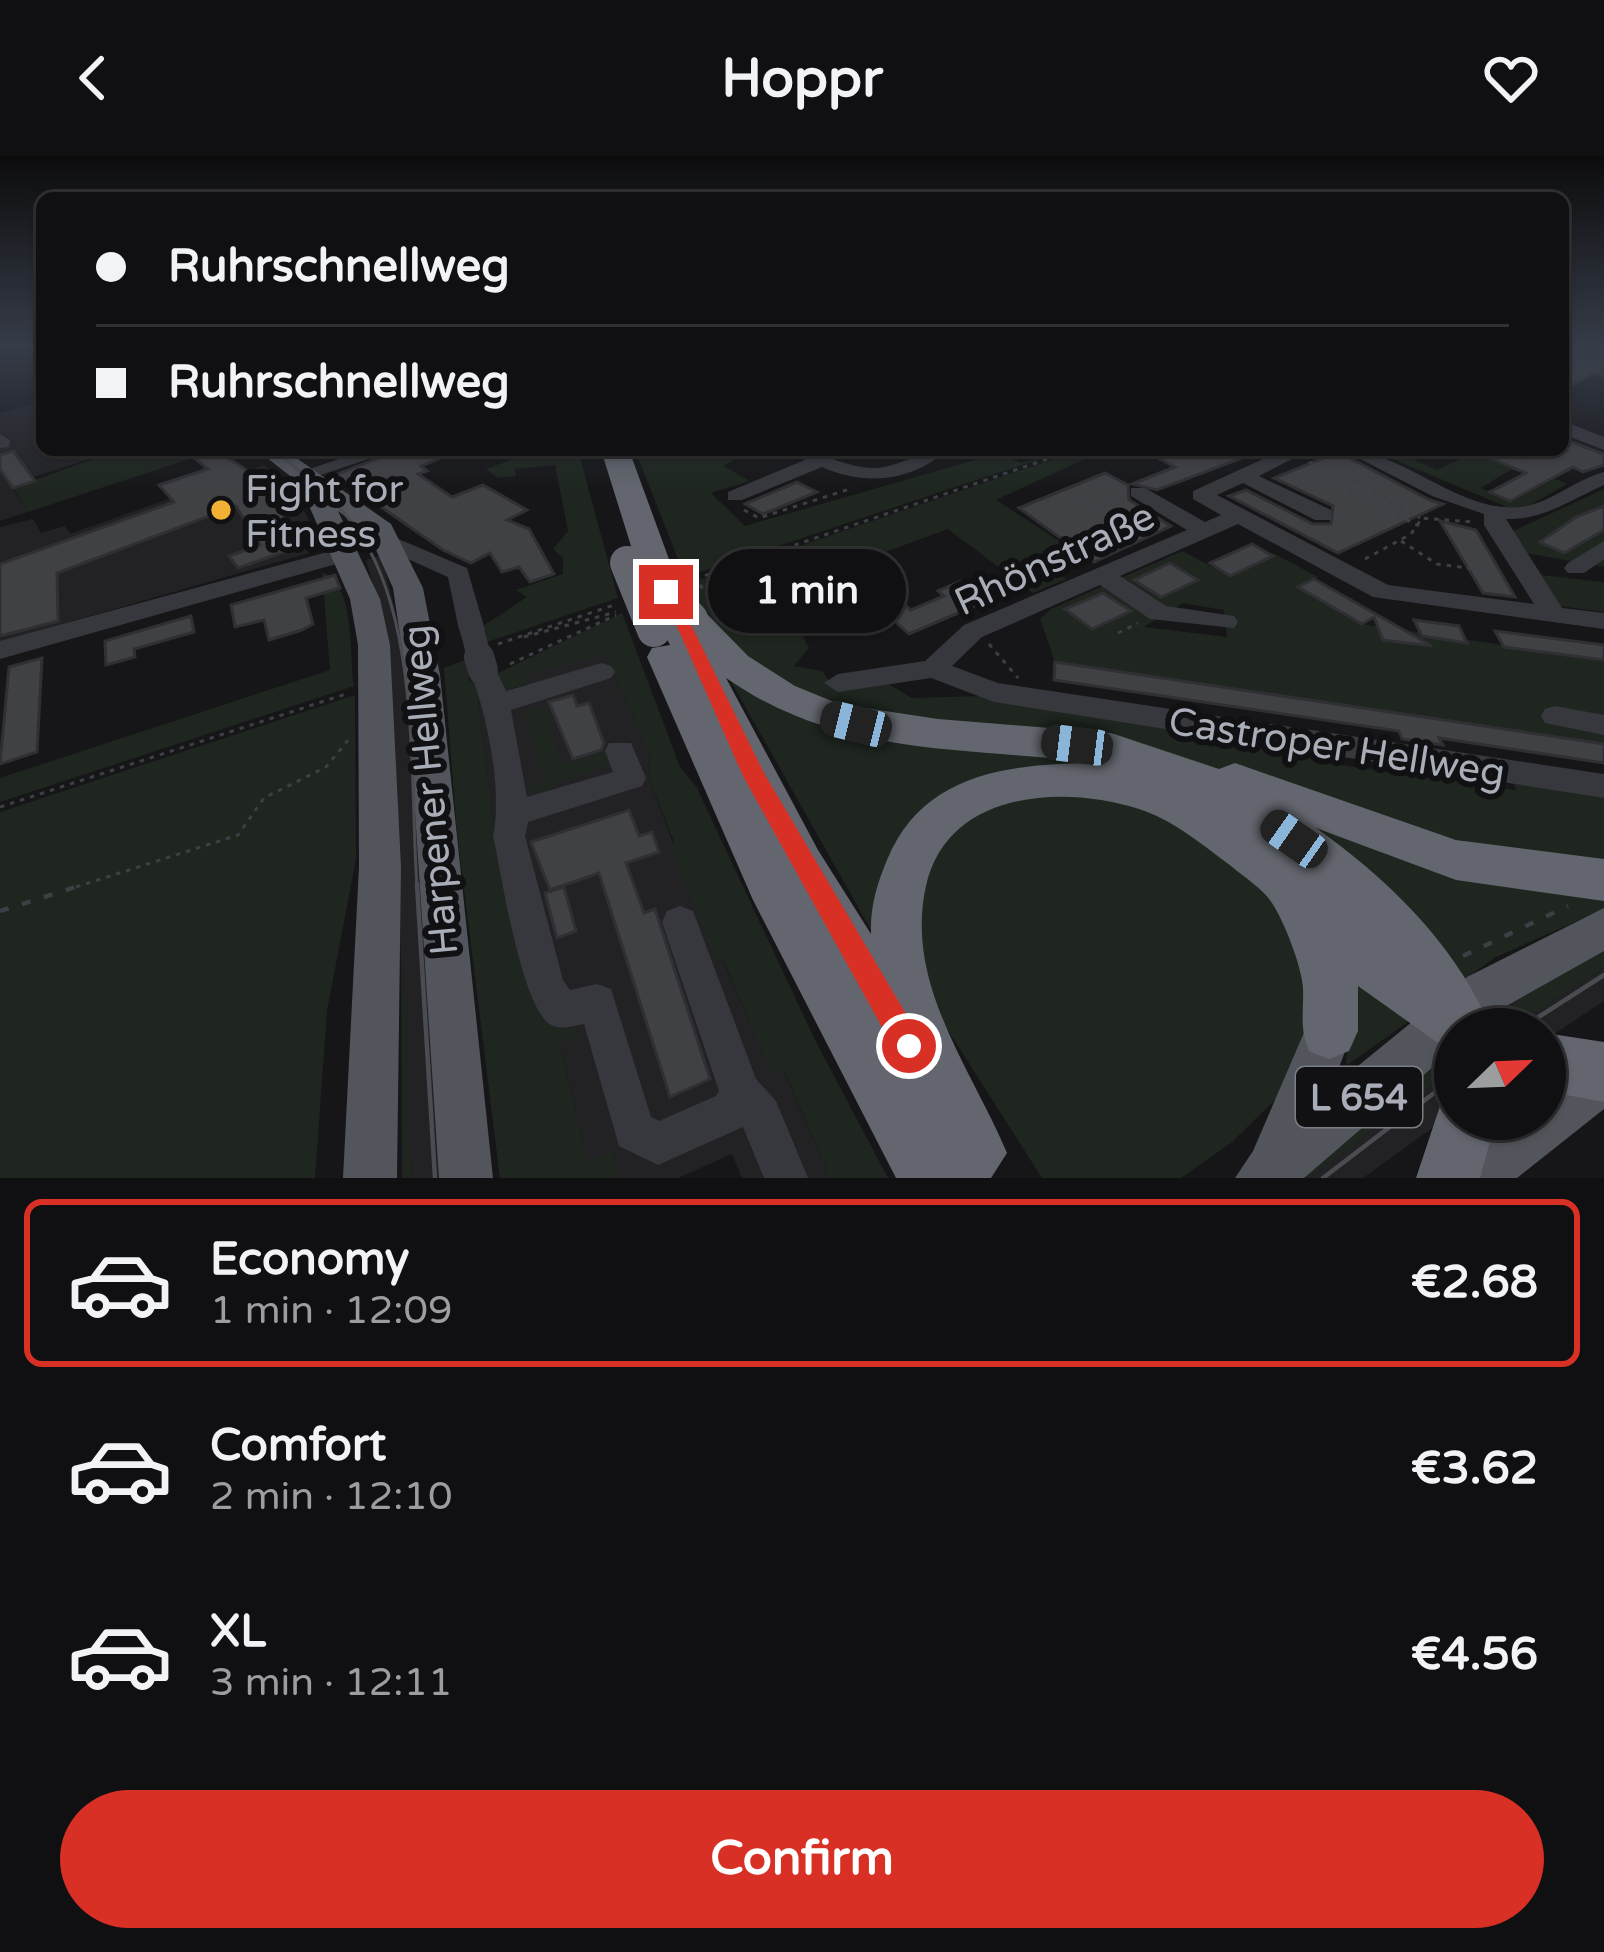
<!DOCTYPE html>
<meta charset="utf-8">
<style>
:root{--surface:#101012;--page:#1e1e20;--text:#f1f3f6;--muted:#9c9d9f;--line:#303032;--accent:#d93025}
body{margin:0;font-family:"Varela Round",sans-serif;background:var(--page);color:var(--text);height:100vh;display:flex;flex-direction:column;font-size:45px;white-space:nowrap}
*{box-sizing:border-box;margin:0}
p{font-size:39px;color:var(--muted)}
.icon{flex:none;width:66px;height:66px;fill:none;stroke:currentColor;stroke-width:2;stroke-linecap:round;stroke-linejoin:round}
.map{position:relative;height:1022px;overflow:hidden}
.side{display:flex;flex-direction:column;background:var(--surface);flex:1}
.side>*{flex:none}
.hud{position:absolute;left:36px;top:36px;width:1533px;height:264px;border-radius:18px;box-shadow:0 3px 9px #0004,0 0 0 3px var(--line);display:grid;align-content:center;height:264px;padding:0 60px;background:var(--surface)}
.needle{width:78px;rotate:67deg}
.buttons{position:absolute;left:1434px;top:852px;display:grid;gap:24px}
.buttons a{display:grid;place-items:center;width:132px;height:132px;border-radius:50%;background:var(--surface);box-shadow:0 3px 9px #0004,0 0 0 3px var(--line);font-size:60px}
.end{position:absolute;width:54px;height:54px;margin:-27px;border:15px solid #d93025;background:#fff;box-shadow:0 0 0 6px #fff}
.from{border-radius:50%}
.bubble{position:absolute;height:84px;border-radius:42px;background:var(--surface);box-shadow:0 3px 9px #0004,0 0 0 3px var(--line);font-size:39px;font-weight:700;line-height:84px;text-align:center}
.car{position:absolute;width:36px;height:72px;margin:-36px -18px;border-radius:15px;box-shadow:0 0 9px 3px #0007;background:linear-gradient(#222 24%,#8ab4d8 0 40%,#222 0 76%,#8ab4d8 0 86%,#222 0)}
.hud b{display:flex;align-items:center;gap:42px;height:114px;font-size:45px}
.hud b+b{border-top:3px solid var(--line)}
.hud i{width:30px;height:30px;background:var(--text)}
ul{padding:21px 0 0;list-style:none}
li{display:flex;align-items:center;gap:36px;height:168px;margin:0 24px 18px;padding:0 36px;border:6px solid transparent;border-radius:18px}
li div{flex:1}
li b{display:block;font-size:45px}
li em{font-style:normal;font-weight:700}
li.selected{border-color:var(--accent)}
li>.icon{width:108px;height:108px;stroke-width:1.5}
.cta{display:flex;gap:24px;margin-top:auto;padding:24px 60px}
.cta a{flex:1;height:138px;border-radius:72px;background:var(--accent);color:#fff;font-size:48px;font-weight:700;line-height:138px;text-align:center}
header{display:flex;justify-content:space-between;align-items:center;height:156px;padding:0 60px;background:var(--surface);font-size:54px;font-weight:700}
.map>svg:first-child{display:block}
</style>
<header><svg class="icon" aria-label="back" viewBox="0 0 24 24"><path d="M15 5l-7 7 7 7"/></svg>Hoppr<svg class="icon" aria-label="heart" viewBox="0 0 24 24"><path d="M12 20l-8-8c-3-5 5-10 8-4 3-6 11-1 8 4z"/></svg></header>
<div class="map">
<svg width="1604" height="1022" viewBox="0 0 1604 1022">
<rect width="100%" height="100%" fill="#161618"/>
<g fill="#222225">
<path d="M37 247 42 254V294H118L33 321 35 325 13 333 28 356 0 365V257Z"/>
<path d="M264 309 294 336 319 383 309 397 0 486V371L33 363 41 377 65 370 70 378Z"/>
<path d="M381 399 403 484 440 1022H412L384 465 366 404Z"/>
<path d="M605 496 649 597 650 625 717 805 722 802 772 918 783 913 830 1022H742L732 998 678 1022H620L613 996 587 1007 560 887 583 879 556 865 496 684 478 543 527 529 524 520Z"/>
<path d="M1604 812V845L1545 884V873H1509Z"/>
<path d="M1455 910V935L1445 963 1363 1022H1308Z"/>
</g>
<g fill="#1e261f" fill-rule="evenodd">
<path d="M118 294H217L28 356 13 332Z"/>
<path d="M538 294H578L618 442 487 486 483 470 527 441 516 434 563 418V402L553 393 568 375 555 309 515 313 516 320 498 322 486 313Z"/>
<path d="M635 294H715L733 304 723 310 750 325 711 337 745 370 999 297 1021 307 1067 294 685 421Z"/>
<path d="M1080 294H1104L996 344 1064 388 1035 401 1066 423 1033 437 948 373 779 435 809 492 794 510 822 515 835 532 878 522 912 542 981 540 1328 594 1334 608 1516 634 1512 624 1604 638V715L1347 660 1141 590 858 556 778 531 703 460 688 428Z"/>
<path d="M1371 294H1413L1404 299 1437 314 1473 297 1512 313 1481 332 1512 346 1555 323 1567 328 1523 353 1507 351Z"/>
<path d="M1604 333V411L1526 397 1511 376Z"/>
<path d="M1182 395 1230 420 1275 398 1318 421 1299 432 1362 468 1604 504V588L1055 506 1040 463 1051 453ZM1183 447 1224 454 1227 481 1144 471Z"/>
<path d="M1536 412 1541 419 1604 426V456L1560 450Z"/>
<path d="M322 416C356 429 349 498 354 530L0 646V622L330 514Z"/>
<path d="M622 457 680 611 696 630 815 884 888 1022H830L784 914 772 919 723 803 716 805 671 693 674 686 650 625 649 597 605 497 525 520 528 528 502 536 496 518Z"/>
<path d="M465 504 470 525 482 524 485 541 478 544 496 684 556 865 585 878 560 888 587 1006 613 995 620 1022H500L457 676 444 512Z"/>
<path d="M728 520 745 535 807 564 1096 600 1138 623 943 648 889 806Z"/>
<path d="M355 539 356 703 327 855 315 1022H0V656Z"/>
<path d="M547 550 560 609 607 595 613 609 549 629 551 638 539 641 528 629 544 624 524 556Z"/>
<path d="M1216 625 1604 732V753L1496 801 1456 829Z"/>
<path d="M1018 638 1133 643 1240 698 1305 793 1311 886 1282 937 1231 987 1181 1022H1042L930 846 911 768 938 681Z"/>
<path d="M401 778 412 1022H402Z"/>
<path d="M1335 784 1412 863 1346 910 1348 877Z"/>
<path d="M1604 792V812L1509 873 1498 871 1494 857Z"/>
<path d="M1448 894 1455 910 1447 919 1308 1022H1293Z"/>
</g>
<g fill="#404145" stroke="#303034" stroke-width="3">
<path d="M1563 191 1604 196V220L1594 217 1563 234Z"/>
<path d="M1563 283 1604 298V309L1583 316 1573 311 1510 345 1490 336 1526 317 1470 294H1563Z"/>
<path d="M216 294 251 317 291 368 275 373 292 393 238 412 229 400 260 389 236 350 57 417 58 465 0 480V408L174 346 159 329 208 313 194 302Z"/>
<path d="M399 294H459L421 310 427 315 418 318 452 341 483 329 527 354 507 364 529 373 554 418 530 426 519 411 502 416 490 397 471 407 443 394 335 319Z"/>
<path d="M1142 294H1261V295L1157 334 1132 328 1175 311Z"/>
<path d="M13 295 35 325 13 332 0 313V299Z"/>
<path d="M1338 296 1430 344 1443 348 1338 397 1229 340 1246 334 1313 368H1331L1333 350 1274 322Z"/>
<path d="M1105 317 1128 329 1129 344 1171 370 1094 406 1019 352Z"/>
<path d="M797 326 817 336 763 358 745 348Z"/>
<path d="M1604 350V374L1564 397 1540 386 1576 361Z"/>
<path d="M1440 365 1476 374 1515 441 1483 437Z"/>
<path d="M1252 388 1273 400 1230 420 1210 407Z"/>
<path d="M1170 407 1198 424 1161 441 1134 424Z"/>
<path d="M335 419 340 432 306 442 313 468 302 474 269 484 264 464 235 471 231 449Z"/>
<path d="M1314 423 1432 490 1383 484 1374 461 1362 468 1298 431Z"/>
<path d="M873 424 911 454 944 440 938 435 961 425 986 445 909 478 857 431Z"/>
<path d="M1103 437 1131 455 1092 473 1065 453Z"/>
<path d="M191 460 194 476 134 493 135 501 106 509 105 485Z"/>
<path d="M1414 464 1459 470 1467 487 1422 480Z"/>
<path d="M1495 475 1604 489V504L1504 491Z"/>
<path d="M42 502 37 596 0 608 9 511Z"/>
<path d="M1055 506 1604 588V607L1439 582 1443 589 1402 583 1399 575 1054 524Z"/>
<path d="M573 539 577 550 589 547 604 587 601 594 573 603 549 546Z"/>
<path d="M629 654 639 680 652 676 659 696 626 707 644 757 655 753 710 923 670 941 599 717 550 734 531 686Z"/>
<path d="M564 731 576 775 557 782 545 737Z"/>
</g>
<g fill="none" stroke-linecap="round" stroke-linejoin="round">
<g stroke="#3d3f44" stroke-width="3" stroke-dasharray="4.5 6" stroke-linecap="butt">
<path d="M998 294H1004"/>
<path d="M1172 298 1182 294"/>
<path d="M1403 300 1417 294"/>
<path d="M1309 306 1326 314"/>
<path d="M1345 320 1420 362"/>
<path d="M1340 331 1419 370"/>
<path d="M1085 345 1098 352 1125 342"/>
<path d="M744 354 759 362 853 332"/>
<path d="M1401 385 1437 408 1499 416"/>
<path d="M1365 403 1411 378 1422 362 1472 366"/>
<path d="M695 423 1074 294"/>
<path d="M700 429 718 452"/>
<path d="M1118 477 1138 467"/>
<path d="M524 481 616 456"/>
<path d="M498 488 614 449"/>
<path d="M989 488 1018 522"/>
<path d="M510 508 616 459"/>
<path d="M0 651 346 538"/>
<path d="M76 731 238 679 264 642 326 611 349 583"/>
</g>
<g stroke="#3d3f44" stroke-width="4.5" stroke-dasharray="9 14" stroke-linecap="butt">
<path d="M0 755 85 728"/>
<path d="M1463 800 1568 750"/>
</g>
<g fill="#37383d" fill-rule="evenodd">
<path d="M1563 265 1604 281V294L1563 278Z"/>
<path d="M0 278 10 284 9 291 0 292Z"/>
<path d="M45 294H92C82 303 55 303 45 294Z"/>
<path d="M364 294H395L303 325 293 319Z"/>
<path d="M791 294C821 294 844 312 874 312 901 311 920 294 947 294 912 326 864 330 822 311L742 344H728V336L805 304Z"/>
<path d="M1283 294H1309L1259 320 1331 354V364H1315L1243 327 1217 339 1388 429 1534 448 1484 369V358L1432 340 1343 294C1406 294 1462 362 1527 350 1554 344 1577 323 1604 316V329C1570 344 1544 364 1506 363L1562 452 1604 457V473L1373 441 1238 368 1120 420 1166 450 1234 460 1238 466 1234 472 1150 463 1100 429 982 481 952 510 998 527 1604 618V642L994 546 931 522 838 536 824 527 838 518 925 505 964 469 1187 374 1131 340V332H1145L1205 366 1221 359 1193 343V335Z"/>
<path d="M389 379 467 412 485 474 481 480H463L459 474 448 421 381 391V381Z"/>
<path d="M1604 385V403L1584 417H1568L1564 412 1568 407Z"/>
<path d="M346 391 358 398 354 403 0 503V485Z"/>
<path d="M483 505 493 508 506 535 601 507 611 510 615 516 611 522 511 554 527 641 613 616 605 595 609 587H631L646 622 642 630 528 666 525 680 563 824 570 834 597 828 611 833 651 961 659 965 716 940 719 935 662 766 667 755 680 750 693 755 756 923 776 945 808 1022H764L743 971 658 1009 619 990 584 868C572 870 559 875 548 867 520 843 502 720 493 680 503 637 487 555 469 514Z"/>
<path d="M1555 550 1604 559V579L1545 567 1541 560 1545 553Z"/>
</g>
<g fill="#53555c" fill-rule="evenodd">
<path d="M257 294H285L391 368 423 432 440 519 493 1022H439L406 519 393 432 369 378 338 355 380 443 390 489 401 711 397 1022H343L359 711 358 489 350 443 299 327Z"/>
<path d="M1604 752V795L1501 853 1477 873H1455V892L1304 1022H1235L1253 995 1312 858 1329 851 1346 858 1353 875 1331 932 1467 821Z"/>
<path d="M1604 896V953L1517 1022H1446C1463 980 1503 963 1545 963V934Z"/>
</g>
<g fill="#63666e" fill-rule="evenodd">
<path d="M601 294H629L670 406 665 413 653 416 636 406Z"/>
<path d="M691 451 704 455 748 500 795 530 839 548 938 563 1111 577 1219 613 1235 607 1456 684 1604 703V745L1456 724 1316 672C1386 721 1455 788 1489 868L1487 873H1455V899L1358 830V875L1349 895 1329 903 1309 895C1299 872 1304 856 1303 832 1302 811 1284 765 1272 747 1263 733 1244 721 1231 710 1203 689 1173 664 1139 653 1062 628 947 635 926 730 904 828 972 913 1007 997L991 1022H896L753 744 647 501 652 492 670 489 664 477 678 455ZM726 522C841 602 961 590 1094 607 1010 608 923 616 887 704 877 728 870 751 871 778L818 694Z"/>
<path d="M1545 877 1604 886V946L1545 935Z"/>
<path d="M1455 936V963H1496L1480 1022H1416L1443 941Z"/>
</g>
<path stroke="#4a4c52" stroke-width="3" d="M273 294C310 322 347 352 369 393 419 485 410 628 417 731"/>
<g stroke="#4a4c52" stroke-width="4.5">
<path d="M417 728 435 1022"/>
<path d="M1520 873 1604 819"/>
<path d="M1323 1022 1455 921"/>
</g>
<path stroke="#37383d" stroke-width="24" d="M472 474 480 504"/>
<path stroke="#37383d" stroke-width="30" d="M479 501 483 514"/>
<g stroke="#63666e" stroke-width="34">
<path d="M627 407 654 474"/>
<path d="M666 436 691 463"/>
</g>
</g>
<linearGradient id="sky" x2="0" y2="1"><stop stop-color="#0c0c0d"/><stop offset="0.57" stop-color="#363c48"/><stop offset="1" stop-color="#363c48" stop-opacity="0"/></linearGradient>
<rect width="1604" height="334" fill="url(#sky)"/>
<path fill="#d93025" d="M660 432 675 436 764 617 919 880 923 890 919 900H898L743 620Z"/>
<circle fill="#f2b134" stroke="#111113" stroke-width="4.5" cx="221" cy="354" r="12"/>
<g text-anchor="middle" stroke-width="12" stroke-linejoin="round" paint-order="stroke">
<rect fill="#111113" stroke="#7b7e86" stroke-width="3" x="1296" y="911" width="126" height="60" rx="9"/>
<g font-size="36" font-weight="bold" fill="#a8adb8">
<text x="1359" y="954">L 654</text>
</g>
<g font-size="39" fill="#a8adb8" stroke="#111113" text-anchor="start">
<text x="245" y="346">Fight for<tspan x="245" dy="45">Fitness</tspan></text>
</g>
<g font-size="39" fill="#a8adb8" stroke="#111113">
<text transform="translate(1054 402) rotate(-25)" y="14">Rhönstraße</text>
<text transform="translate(1337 590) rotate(9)" y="14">Castroper Hellweg</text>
<text transform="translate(429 634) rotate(-95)" y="14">Harpener Hellweg</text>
</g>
</g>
</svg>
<div class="buttons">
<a><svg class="needle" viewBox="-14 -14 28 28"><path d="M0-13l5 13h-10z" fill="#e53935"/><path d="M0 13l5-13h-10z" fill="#9c9d9f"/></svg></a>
</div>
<i class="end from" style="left:909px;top:890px"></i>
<i class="end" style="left:666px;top:436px"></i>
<div class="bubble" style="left:708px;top:393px;width:198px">1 min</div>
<i class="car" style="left:856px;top:568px;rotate:284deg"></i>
<i class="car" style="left:1077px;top:589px;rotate:277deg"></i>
<i class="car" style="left:1294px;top:683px;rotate:305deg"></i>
<div class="hud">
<b><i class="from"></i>Ruhrschnellweg</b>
<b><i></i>Ruhrschnellweg</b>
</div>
</div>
<section class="side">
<ul>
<li class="selected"><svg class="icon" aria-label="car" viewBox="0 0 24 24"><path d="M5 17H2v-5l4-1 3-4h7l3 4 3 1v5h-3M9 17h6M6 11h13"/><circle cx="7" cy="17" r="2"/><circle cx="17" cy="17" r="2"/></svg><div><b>Economy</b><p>1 min · 12:09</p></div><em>€2.68</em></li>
<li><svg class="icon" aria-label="car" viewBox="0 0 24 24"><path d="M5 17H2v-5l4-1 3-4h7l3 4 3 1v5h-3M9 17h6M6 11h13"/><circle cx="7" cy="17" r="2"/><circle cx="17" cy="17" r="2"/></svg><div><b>Comfort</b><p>2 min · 12:10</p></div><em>€3.62</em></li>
<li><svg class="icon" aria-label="car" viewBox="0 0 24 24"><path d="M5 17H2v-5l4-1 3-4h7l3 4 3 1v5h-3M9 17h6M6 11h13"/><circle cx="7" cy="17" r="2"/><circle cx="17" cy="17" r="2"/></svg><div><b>XL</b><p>3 min · 12:11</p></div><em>€4.56</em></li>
</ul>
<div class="cta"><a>Confirm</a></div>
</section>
